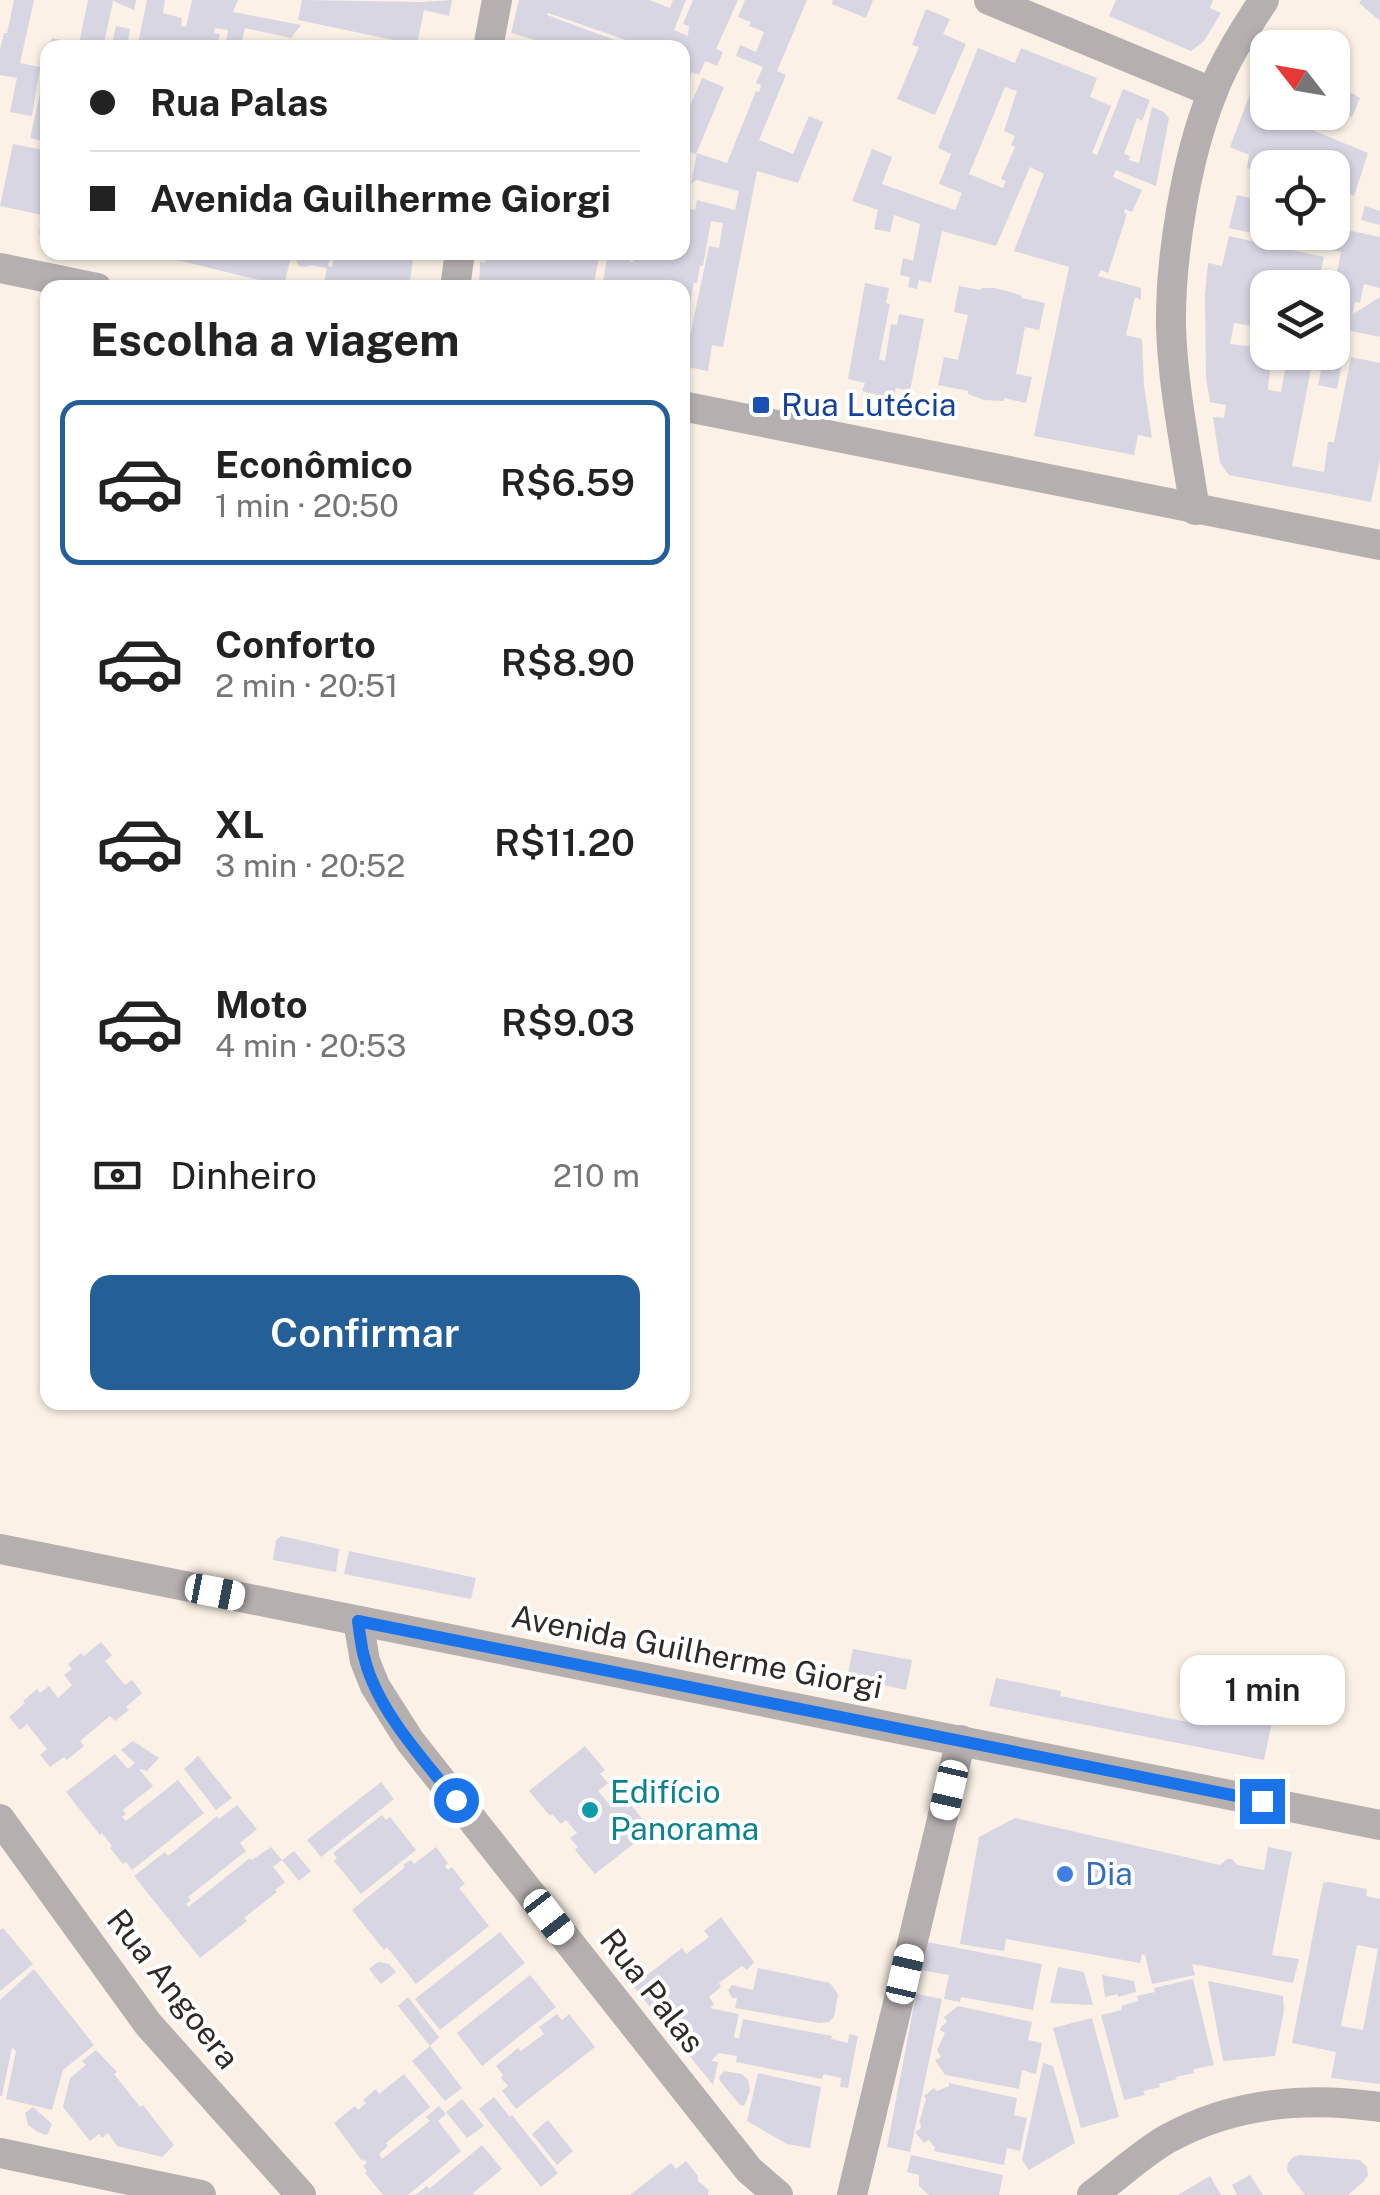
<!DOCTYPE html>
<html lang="pt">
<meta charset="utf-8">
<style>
:root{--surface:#fff;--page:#f2f2f2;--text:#222;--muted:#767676;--line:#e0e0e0;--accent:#245f97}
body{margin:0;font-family:"Public Sans",sans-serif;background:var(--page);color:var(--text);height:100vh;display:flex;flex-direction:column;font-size:38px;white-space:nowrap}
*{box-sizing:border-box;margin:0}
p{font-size:32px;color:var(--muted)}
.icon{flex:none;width:55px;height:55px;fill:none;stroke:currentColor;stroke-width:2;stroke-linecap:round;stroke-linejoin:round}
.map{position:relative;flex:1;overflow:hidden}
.side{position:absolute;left:40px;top:280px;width:650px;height:1130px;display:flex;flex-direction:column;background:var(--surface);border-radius:20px;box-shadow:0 2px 8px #0004}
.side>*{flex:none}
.top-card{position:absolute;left:40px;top:40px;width:650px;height:220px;border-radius:20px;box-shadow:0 2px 8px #0004;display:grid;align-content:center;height:220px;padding:0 50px;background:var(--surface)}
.needle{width:65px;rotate:301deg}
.fabs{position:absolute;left:1250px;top:30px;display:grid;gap:20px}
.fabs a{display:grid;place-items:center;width:100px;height:100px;border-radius:20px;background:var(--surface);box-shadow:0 2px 8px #0004;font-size:50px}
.end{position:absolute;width:45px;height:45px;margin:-22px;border:12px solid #1a73e8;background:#fff;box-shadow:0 0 0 5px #fff}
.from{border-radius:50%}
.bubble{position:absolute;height:70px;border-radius:20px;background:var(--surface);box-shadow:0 2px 8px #0004;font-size:32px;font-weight:600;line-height:70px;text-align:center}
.car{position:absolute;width:30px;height:60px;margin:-30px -15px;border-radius:12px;box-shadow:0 0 8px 2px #0007;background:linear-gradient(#fff 24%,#345 0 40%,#fff 0 76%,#345 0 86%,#fff 0)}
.top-card b{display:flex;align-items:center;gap:35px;height:95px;font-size:38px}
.top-card b+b{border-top:2px solid var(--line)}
.top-card i{width:25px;height:25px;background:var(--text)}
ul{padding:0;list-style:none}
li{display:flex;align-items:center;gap:30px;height:165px;margin:0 20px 15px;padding:0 30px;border:5px solid transparent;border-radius:20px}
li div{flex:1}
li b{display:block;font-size:38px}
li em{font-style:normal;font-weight:600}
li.current{border-color:var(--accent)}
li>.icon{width:90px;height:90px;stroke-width:1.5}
h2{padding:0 50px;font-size:45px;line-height:120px}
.pay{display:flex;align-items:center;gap:25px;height:110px;padding:0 50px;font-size:38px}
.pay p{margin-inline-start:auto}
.button{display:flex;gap:20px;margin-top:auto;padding:20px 50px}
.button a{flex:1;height:115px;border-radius:20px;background:var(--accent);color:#fff;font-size:40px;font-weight:600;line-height:115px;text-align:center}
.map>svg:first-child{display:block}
</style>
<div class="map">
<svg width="1380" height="2195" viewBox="0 0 1380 2195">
<rect width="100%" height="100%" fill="#fbf1e6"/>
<g fill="#d9d6e4" fill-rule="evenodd">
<path d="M14 0H34L20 63 40 67 32 116 10 112 17 78 0 75V49L4 33H7Z"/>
<path d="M88 0H136L134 10 113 1 103 48H50L52 38 79 44Z"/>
<path d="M147 0H165L163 13 182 18 181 26 186 27 192 0H238L233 12 301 25 291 38 245 28 240 48H225L228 30 215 28 214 33 220 34 217 48H137Z"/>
<path d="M302 0 423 2 452 0 449 16 424 10 417 45 298 20Z"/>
<path d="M519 0H649L670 8 673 0H686L674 30 688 36 689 26 683 24 693 0H738L716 49 723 52 717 66 705 61 699 75 692 72 683 95 682 48H649L548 13 547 15 636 48H563L511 33Z"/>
<path d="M745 0H807L777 71 786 75 759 140 793 154 809 116 823 122 798 183 757 171 723 347 712 345 708 371 682 366V335L690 336 709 246 719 248 723 223 711 221 703 266 700 265 697 283H694L684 333H682V288H602L608 252H631L629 262H633L636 252 659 255V252H682V207L695 210 697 200 735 210 739 191 696 180 691 184 697 153 727 163 756 91 759 92 761 85 756 83 763 67 736 56 740 45 756 52 764 32 749 26 751 22 738 17Z"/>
<path d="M833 0H873L866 18 832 4Z"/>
<path d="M1116 0H1213L1210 8 1221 13 1204 41 1191 51 1109 16Z"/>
<path d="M1361 0H1380V21L1359 3Z"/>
<path d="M926 9 950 19 943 34 966 44 935 115 897 99 919 47 912 45Z"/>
<path d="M116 26 130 29 127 48H111Z"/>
<path d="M978 48 1015 63 1021 48 1097 78 1090 97 1111 106 1092 153 1097 155 1123 89 1150 100 1142 121 1137 118 1124 154 1130 156 1129 160 1139 163 1152 107 1164 112 1169 118 1156 186 1116 170 1113 177 1142 190 1132 212 1125 209 1124 213 1127 214 1108 273 1101 270 1098 276 1141 288V300L1135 297 1126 335 1142 339 1144 386 1152 438 1138 435 1134 455 1034 436 1069 267 1014 251 1044 174 1030 167 996 246 942 231 931 283 919 280 917 289 908 287 910 277 900 275 903 258 913 261 920 224 894 215 890 232 874 229 878 210 852 201 872 149 892 157 882 184 955 210 962 193 939 184 951 154 938 148ZM1005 87 1017 91 1004 131 1015 136 1011 145 1015 147 1001 179 1006 181 1003 188 969 174Z"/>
<path d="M46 67H48V235L39 233 43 215 0 206 13 144 44 150 46 142 30 138Z"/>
<path d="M702 78 724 87 696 154 682 149V111L687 113Z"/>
<path d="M1332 82 1360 98 1352 117 1341 111 1335 124 1314 112H1332Z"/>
<path d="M1251 91 1268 97V112L1368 153 1354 196 1332 188 1339 161 1335 159 1332 168H1294L1277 160 1274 168H1268V175L1247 168 1249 155 1230 147Z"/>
<path d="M1237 195 1268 202V232H1332V227L1380 237V288L1364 284 1360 303 1355 302 1352 315 1332 311V288H1286L1253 280 1250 293 1268 297V343L1255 342 1258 327 1234 323 1230 344 1268 348V352H1332V339L1346 342 1337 389 1318 385 1321 371 1311 369 1292 466 1324 472 1328 442H1334L1351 357 1380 363V459L1371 502 1229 475 1220 463 1213 417 1224 418 1226 405 1210 402 1206 378 1205 294 1208 263 1222 266 1229 236 1324 257 1321 270 1337 273 1341 252 1229 228ZM1270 368 1285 370 1281 392 1268 390Z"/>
<path d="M1365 206 1380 211V225L1361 220Z"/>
<path d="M144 252H292L284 286Z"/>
<path d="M295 252H331L328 266 332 267 335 252H414L409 288H323L327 268 311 265 306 267 299 266 294 257Z"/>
<path d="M487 252H600L593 288H479L480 262 485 263Z"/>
<path d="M865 283 889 288 886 303 890 304 879 359 885 361 891 324 897 325 899 314 924 319 910 391 896 388 892 406 877 403 878 395 862 391 865 383 848 379Z"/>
<path d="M959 286 981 290V288H995L1014 293 1022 296 1021 298 1045 303 1039 330 1025 327 1016 374 1032 377 1026 403 1004 398V401L984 400 968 394V391L938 385 944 357 958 360 968 315 954 312Z"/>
<path d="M1380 297V337L1347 330 1350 316Z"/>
<path d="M281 1536 339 1549 336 1572 273 1560 276 1540Z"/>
<path d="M349 1551 476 1578 471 1599 344 1574Z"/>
<path d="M101 1642 112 1655 105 1661 125 1685 132 1680 142 1693 126 1707 129 1710 115 1721 110 1716 80 1741 84 1746 67 1760 64 1757 50 1767 40 1755 47 1749 27 1724 20 1730 9 1717 25 1703 23 1701 37 1689 40 1693 49 1686 58 1698 72 1685 64 1675 72 1669 68 1664 81 1653 84 1656Z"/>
<path d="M853 1649 912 1660 906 1690 847 1677Z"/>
<path d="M996 1678 1061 1691 1060 1696 1207 1726 1213 1705 1273 1717 1264 1760 989 1706Z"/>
<path d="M133 1741 159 1758 147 1771 139 1769 153 1786 123 1810 126 1814 122 1817 126 1821 178 1780 204 1813 132 1870 126 1862 123 1864 110 1848 112 1846 102 1833 100 1835 66 1792 115 1754 128 1769 135 1763 121 1750Z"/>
<path d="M585 1746 605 1770 600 1774 608 1783 598 1791 610 1805 619 1797 628 1807 631 1805 651 1830 595 1874 575 1850 578 1847 570 1838 577 1833 566 1820 561 1824 552 1814 550 1816 529 1791Z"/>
<path d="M198 1756 232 1798 216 1810 184 1769Z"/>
<path d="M381 1782 394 1799 321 1857 307 1840Z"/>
<path d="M237 1805 257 1829 240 1843 246 1851 188 1897 191 1900 186 1904 188 1907 250 1858 252 1860 271 1847 282 1860 273 1867 285 1882 275 1890 277 1892 244 1918 247 1921 200 1958 134 1876 165 1852 168 1856 217 1816 219 1819Z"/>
<path d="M382 1815 386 1820 390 1817 416 1850 361 1894 334 1861 337 1858 333 1853Z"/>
<path d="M1015 1818 1220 1865 1227 1859H1232L1237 1865 1264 1870 1268 1847 1292 1852 1272 1955 1299 1959 1293 1983 1192 1964 1195 1975 1152 1984 1145 1955 1142 1954 1140 1963 1006 1939 1004 1951 960 1944 979 1837Z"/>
<path d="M436 1847 448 1863 445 1866 448 1870 452 1867 465 1884 459 1888 489 1926 416 1984 387 1947 384 1950 352 1910 405 1867 403 1865 411 1860 414 1864Z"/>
<path d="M294 1851 311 1871 299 1881 282 1860Z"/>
<path d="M1328 1882 1367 1889 1366 1896 1380 1899V2084L1331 2078 1336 2052 1292 2043 1323 1883ZM1357 1945 1378 1949 1363 2030 1341 2026Z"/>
<path d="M721 1917 754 1962 747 1970 742 1966 719 1983 721 1987 709 1997 714 2004 710 2008 739 2014 734 2037 739 2039 743 2019 832 2036 831 2039 848 2043 849 2034 858 2036 848 2088 840 2087 841 2078 824 2074 822 2079 736 2062 737 2056 719 2053 711 2061 718 2062 713 2085 633 1986 682 1948 686 1954 709 1937 704 1931Z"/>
<path d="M3 1928 33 1964 0 1991V1930Z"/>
<path d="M500 1932 525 1963 440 2030 415 1999Z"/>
<path d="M927 1942 1042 1964 1033 2010 961 1997 960 2002 944 1999 949 1975 921 1970Z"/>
<path d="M378 1962 389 1964 396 1972 381 1984 369 1969Z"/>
<path d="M1058 1967 1084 1972 1093 2005 1050 2003Z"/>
<path d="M758 1968 830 1983 838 1994 834 2017 829 2022 820 2023 735 2008 737 1998H732L728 1990 732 1985 753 1990Z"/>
<path d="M34 1969 94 2045 63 2070 52 2110 6 2099 16 2051 12 2047 2 2096H0V2000Z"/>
<path d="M530 1975 556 2007 482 2066 457 2033Z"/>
<path d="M1102 1975 1134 1981 1136 1992 1118 1997V1994L1105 1997Z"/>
<path d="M1193 1979 1214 2065 1193 2069 1194 2073 1176 2077 1177 2079 1159 2084 1160 2087 1143 2091 1145 2095 1124 2100 1101 2015 1122 2010 1121 2006 1138 2001 1137 1996 1155 1992 1154 1988Z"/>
<path d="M1208 1981 1283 1996 1284 2011 1275 2056 1223 2061Z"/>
<path d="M916 1994 942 1999 910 2152 887 2147Z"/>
<path d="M408 1997 439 2037 430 2046 398 2006Z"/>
<path d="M958 2006 1032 2022 1028 2040 1042 2043 1036 2074 1022 2070 1019 2089 945 2075 935 2060 941 2057 937 2050 945 2033 940 2030 941 2027 947 2022 944 2017Z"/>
<path d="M557 2014 562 2020 569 2014 595 2047 516 2109 502 2091 508 2086 501 2078 503 2075 496 2066 518 2048 521 2051 544 2034 539 2027Z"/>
<path d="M1092 2018 1119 2117 1081 2128 1053 2028Z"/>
<path d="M430 2046 462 2088 445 2101 412 2061Z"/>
<path d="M96 2050 117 2072 114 2074 140 2107 143 2105 174 2145 162 2157 117 2146 108 2133 102 2138 99 2134 90 2141 63 2107 70 2078 86 2065 82 2061Z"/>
<path d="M1043 2063 1053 2066 1075 2143 1029 2170 1022 2160Z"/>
<path d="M724 2071 742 2074 748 2080 750 2091 744 2106 740 2105 720 2081 719 2077Z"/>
<path d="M758 2073 821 2087 810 2148 787 2144 747 2121Z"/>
<path d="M404 2074 430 2107 386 2143 388 2146 379 2154 382 2159 430 2121 426 2117 439 2106 446 2114 438 2121 461 2151 408 2195H383L365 2173 367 2171 363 2166 367 2163 364 2159 362 2161 334 2123 355 2106 358 2110 366 2103 363 2100 376 2089 379 2094Z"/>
<path d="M949 2083 1017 2098 1014 2115 1027 2118 1020 2151 1007 2148 1004 2165 934 2151 935 2148 929 2140 924 2143 915 2132 920 2129 921 2124 919 2123 926 2099 924 2096 934 2088 937 2091 949 2086Z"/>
<path d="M494 2097 510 2117 512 2115 558 2173 541 2187 479 2109Z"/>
<path d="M462 2099 484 2126 467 2138 446 2112Z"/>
<path d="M33 2107 52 2124 48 2134 45 2135 36 2131 28 2125 25 2113Z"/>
<path d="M548 2120 573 2151 557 2165 532 2134Z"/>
<path d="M482 2145 502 2169 473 2193 475 2195H415L427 2186 429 2189Z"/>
<path d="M911 2155 1003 2175 999 2195H929L919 2186V2175L907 2172Z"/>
<path d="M1300 2155 1360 2160 1367 2167 1368 2175 1363 2182 1348 2195H1305L1287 2171 1288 2163 1293 2157Z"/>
<path d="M686 2161 698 2176V2181L709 2190 708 2195H630L671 2163 676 2169Z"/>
<path d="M1250 2175 1263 2195H1237L1232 2185Z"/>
<path d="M1210 2176 1221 2195H1178L1193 2186Z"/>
</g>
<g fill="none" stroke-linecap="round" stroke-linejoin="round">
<g stroke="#b6afb0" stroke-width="30">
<path d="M989 0 1212 92"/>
<path d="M488 48 497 0"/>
<path d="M0 268 97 288"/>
<path d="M455 288 460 252"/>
<path d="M682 406 1380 545"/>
<path d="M1195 510C1186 450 1173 388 1171 327 1170 257 1186 159 1212 94 1224 61 1245 29 1264 0"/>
<path d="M358 1621 365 1661 375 1686 410 1741 749 2170 778 2195"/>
<path d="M0 1819 148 2024 301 2195"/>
<path d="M0 2153 201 2195"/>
<path d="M852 2195 961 1740"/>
<path d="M1092 2195C1117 2177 1141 2154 1167 2139 1234 2102 1306 2096 1380 2107"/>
</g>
<path stroke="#b6afb0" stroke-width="30" d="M0 1549 1380 1825"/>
</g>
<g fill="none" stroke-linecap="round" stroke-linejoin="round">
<path stroke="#1a73e8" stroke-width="12" d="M456 1800C424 1760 378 1711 365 1660 361 1648 360 1634 358 1621L1262 1801"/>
</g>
<rect fill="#1a4fb4" stroke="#fff" stroke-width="4" x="751" y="395" width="20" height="20" rx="5"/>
<circle fill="#0f9aa8" stroke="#fff" stroke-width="4" cx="590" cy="1810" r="10"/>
<circle fill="#3f7fe0" stroke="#fff" stroke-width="4" cx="1065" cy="1874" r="10"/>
<g text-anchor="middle" stroke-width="8" stroke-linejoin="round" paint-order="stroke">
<g font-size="32" fill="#164399" stroke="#fff" text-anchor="start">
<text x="781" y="416">Rua Lutécia</text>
</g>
<g font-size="32" fill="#2e2a26" stroke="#fff">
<text transform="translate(697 1652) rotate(11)" y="11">Avenida Guilherme Giorgi</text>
<text transform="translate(173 1989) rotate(52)" y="11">Rua Angoera</text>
<text transform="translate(652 1991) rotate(52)" y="11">Rua Palas</text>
</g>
<g font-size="32" fill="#0d838f" stroke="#fff" text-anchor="start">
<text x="610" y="1803">Edifício<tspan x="610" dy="37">Panorama</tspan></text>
</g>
<g font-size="32" fill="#366cbe" stroke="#fff" text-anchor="start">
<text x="1085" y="1885">Dia</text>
</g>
</g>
</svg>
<div class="fabs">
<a><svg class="needle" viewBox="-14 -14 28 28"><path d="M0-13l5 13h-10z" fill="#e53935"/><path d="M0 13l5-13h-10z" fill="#767676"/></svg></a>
<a><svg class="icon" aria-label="locate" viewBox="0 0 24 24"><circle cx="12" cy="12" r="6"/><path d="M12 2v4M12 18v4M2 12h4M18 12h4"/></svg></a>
<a><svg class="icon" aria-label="layers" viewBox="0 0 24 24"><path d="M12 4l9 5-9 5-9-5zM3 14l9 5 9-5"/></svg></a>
</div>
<i class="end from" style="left:456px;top:1800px"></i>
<i class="end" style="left:1262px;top:1801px"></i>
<div class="bubble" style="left:1180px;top:1655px;width:165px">1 min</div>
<i class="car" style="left:215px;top:1592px;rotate:101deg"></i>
<i class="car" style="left:949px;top:1790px;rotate:193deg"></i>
<i class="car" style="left:549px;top:1917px;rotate:142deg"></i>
<i class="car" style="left:905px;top:1974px;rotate:13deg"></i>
<div class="top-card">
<b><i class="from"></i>Rua Palas</b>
<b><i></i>Avenida Guilherme Giorgi</b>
</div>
<section class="side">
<h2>Escolha a viagem</h2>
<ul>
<li class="current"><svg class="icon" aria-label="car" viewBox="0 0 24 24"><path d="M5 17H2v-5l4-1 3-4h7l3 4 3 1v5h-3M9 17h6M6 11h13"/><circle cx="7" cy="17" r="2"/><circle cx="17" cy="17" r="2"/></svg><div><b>Econômico</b><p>1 min · 20:50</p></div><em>R$6.59</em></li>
<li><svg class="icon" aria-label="car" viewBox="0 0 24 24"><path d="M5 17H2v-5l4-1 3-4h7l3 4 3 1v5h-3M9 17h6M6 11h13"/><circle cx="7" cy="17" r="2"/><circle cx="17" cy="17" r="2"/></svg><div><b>Conforto</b><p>2 min · 20:51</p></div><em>R$8.90</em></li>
<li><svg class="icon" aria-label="car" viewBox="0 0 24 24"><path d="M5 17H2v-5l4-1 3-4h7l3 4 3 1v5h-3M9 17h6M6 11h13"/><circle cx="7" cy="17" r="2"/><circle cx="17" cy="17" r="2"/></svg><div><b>XL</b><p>3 min · 20:52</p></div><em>R$11.20</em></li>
<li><svg class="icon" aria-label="car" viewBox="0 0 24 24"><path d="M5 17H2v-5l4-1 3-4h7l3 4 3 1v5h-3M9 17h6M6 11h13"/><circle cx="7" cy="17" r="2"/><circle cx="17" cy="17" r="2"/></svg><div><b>Moto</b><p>4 min · 20:53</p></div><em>R$9.03</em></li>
</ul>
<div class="pay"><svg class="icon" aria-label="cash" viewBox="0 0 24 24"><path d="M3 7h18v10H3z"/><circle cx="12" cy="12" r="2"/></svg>Dinheiro<p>210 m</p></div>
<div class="button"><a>Confirmar</a></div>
</section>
</div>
